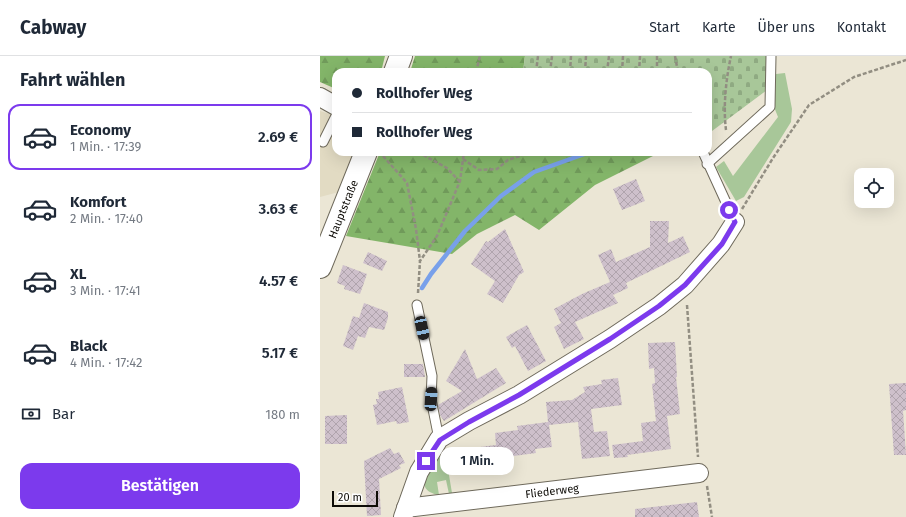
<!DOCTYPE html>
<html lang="de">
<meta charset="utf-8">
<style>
:root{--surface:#fff;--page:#f2f2f3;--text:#1f2937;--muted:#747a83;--line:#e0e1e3;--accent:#7c3aed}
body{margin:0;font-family:"Fira Sans",sans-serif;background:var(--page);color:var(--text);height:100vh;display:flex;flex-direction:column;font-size:15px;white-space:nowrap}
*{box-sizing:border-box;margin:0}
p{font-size:13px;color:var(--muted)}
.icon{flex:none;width:22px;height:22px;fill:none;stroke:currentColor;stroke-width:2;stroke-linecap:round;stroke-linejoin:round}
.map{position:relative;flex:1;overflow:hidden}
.sheet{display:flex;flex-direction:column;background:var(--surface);width:320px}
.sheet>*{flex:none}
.banner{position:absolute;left:12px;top:12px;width:380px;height:88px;border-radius:12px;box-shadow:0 4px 16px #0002;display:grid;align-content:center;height:88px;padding:0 20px;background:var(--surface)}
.fabs{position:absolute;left:534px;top:112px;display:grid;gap:8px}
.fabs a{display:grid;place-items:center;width:40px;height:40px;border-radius:8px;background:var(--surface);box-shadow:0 4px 16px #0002;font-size:20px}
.scale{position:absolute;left:12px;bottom:10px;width:46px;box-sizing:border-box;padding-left:4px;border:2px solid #0e0c07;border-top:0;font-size:11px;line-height:14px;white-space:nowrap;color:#0e0c07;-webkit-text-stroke:3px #fff;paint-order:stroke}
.end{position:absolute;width:18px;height:18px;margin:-9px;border:5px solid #7c3aed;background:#fff;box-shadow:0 0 0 2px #fff}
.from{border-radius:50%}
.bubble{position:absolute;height:28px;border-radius:12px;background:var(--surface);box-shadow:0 4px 16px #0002;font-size:13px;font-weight:600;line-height:28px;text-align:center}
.car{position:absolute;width:12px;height:24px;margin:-12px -6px;border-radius:5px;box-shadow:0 0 3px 1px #0007;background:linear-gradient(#222 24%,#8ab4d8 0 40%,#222 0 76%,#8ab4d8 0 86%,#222 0)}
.banner b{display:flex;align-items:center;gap:14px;height:38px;font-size:15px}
.banner b+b{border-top:1px solid var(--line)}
.banner i{width:10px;height:10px;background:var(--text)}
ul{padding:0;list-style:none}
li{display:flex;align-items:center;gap:12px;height:66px;margin:0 8px 6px;padding:0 12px;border:2px solid transparent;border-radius:12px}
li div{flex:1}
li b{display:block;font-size:15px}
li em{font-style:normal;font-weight:600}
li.selected{border-color:var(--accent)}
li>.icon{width:36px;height:36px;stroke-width:1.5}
h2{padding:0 20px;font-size:18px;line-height:48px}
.pay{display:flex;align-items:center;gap:10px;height:44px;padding:0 20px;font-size:15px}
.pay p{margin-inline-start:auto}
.cta{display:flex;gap:8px;margin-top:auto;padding:8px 20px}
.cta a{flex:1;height:46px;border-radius:12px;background:var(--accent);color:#fff;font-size:16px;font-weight:600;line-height:46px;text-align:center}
header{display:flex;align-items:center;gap:24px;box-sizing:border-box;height:56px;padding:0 20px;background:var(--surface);border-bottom:1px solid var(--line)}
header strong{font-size:19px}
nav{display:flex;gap:22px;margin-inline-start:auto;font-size:14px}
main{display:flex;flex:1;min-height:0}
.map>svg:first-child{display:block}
</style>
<header>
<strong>Cabway</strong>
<nav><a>Start</a><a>Karte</a><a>Über uns</a><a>Kontakt</a></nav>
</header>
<main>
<section class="sheet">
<h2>Fahrt wählen</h2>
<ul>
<li class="selected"><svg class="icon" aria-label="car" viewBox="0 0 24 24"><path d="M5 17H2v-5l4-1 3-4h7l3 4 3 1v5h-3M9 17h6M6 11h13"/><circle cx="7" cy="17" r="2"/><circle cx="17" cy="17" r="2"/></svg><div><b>Economy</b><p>1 Min. · 17:39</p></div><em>2.69 €</em></li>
<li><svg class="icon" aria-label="car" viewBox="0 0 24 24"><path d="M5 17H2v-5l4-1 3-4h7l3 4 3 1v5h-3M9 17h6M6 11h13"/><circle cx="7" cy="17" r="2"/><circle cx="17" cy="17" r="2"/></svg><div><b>Komfort</b><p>2 Min. · 17:40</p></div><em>3.63 €</em></li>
<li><svg class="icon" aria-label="car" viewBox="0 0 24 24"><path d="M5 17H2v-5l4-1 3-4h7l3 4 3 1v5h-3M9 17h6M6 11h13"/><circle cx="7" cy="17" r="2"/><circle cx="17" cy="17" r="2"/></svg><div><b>XL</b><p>3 Min. · 17:41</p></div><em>4.57 €</em></li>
<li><svg class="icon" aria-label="car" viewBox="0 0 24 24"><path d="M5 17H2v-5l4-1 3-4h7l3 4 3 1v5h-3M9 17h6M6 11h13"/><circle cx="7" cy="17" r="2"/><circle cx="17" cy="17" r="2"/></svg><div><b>Black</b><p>4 Min. · 17:42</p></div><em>5.17 €</em></li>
</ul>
<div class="pay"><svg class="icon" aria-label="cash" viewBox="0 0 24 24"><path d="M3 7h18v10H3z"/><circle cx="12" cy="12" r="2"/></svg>Bar<p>180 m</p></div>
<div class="cta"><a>Bestätigen</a></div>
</section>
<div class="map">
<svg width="586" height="461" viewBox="0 0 586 461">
<defs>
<pattern id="forest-firs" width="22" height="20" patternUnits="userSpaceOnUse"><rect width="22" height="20" fill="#83b569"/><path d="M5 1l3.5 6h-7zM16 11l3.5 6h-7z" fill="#709a5a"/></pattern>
<pattern id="cemetery-stones" width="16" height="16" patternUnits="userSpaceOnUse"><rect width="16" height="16" fill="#a8c799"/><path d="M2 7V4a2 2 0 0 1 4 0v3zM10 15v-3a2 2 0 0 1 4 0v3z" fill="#8faa82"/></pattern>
<pattern id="building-cross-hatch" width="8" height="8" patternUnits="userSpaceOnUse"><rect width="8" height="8" fill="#cec0cb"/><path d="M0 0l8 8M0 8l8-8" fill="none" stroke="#b0a4ad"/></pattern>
</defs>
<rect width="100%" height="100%" fill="#ebe6d5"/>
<path fill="#e2dbc3" d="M0 55 16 60V96H36L19 136 0 141Z"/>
<g fill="#a8c799">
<path d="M465 17 472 53 471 66 424 141 416 145 396 111 404 105 413 120 458 61 454 51 456 18Z"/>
<path d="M125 395 132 437 129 438 126 424 117 426 119 439C88 433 115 408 125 395Z"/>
</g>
<g fill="url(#forest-firs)">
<path d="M0 0H65L61 16H16V33L0 26Z"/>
<path d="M95 0H205L203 16H90Z"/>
<path d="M60 96H194V98L201 96H341L275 129 219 174 195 159 157 178 132 198 26 180Z"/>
</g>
<path fill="url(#cemetery-stones)" d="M205 0H447V34L388 78V16H203Z"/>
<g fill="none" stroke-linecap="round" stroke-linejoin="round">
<path stroke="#78a0ea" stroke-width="4.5" d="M102 232 111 218 145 175 181 140 214 116 270 96"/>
</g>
<g fill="url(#building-cross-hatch)">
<path d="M316 123 325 145 302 154 293 133Z"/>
<path d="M330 165H349L348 187 363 180 370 196 306 227 308 232 293 239 298 247 255 266 264 283 244 293 234 271 241 267 234 253 262 238 290 226 278 199 291 193 296 206 330 191Z"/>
<path d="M185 173 204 216 199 219 183 247 167 238 175 225 151 208 166 185 168 186Z"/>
<path d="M48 196 67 205 62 215 43 207Z"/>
<path d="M23 209 47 218 40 238 24 233 25 230 17 227Z"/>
<path d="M44 247 68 256V262L64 274 49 271 45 282 38 280 33 294 23 290 33 260 39 262Z"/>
<path d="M207 269 226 305 208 315 195 290 192 292 186 281Z"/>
<path d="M355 286 357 321H356L360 358 347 360 351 393 307 399 308 401 294 402 292 389 323 385 321 367 336 365 332 328 335 327 334 312 329 313 328 287Z"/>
<path d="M145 293 157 323 176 312 186 327 124 365 120 359 118 349 142 335 126 325Z"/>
<path d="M84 308H103L105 321H84Z"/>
<path d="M298 322 302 349 271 353 274 376 287 375 290 400 262 403 258 366 229 369 232 391 215 393 216 397 178 402 180 417 169 418 168 415 150 417 148 404 145 405 144 393 176 389 175 377 198 374 197 370 228 366 226 346 252 344 265 336 263 331 282 328 281 324Z"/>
<path d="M586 327V354L583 355 586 399H574L569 328Z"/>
<path d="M82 331 89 366 77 368 76 365 57 369 53 349 57 348 56 343H59L58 336Z"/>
<path d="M27 359V388H5V360Z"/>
<path d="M70 392 74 398 79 396 85 407 79 409 81 412 59 423 61 459 47 460 44 405Z"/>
<path d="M377 446 379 461H315V453Z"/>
</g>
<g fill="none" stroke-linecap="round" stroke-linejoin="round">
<g stroke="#6e695b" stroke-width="11">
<g id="service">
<path d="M3 86 16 60"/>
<path d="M383 96 415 166"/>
<path d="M387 108 450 51 451 0"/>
<path d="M97 249 112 320 111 343 119 383"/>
</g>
</g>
<g stroke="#6e695b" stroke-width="20">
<g id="minor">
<path d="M0 41 16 50"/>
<path d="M86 452 379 417"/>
<path d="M83 461 99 416 119 383 149 365 199 339 290 283 339 250 365 229 401 188 415 166"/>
</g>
</g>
<g stroke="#6e695b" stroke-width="24">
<g id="secondary">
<path d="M75 16 81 0"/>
<path d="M0 211 46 96"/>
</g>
</g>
<g stroke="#928e82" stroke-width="2.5" stroke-dasharray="4 2" stroke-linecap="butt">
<path d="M355 0 358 16"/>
<path d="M152 16 156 15"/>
<path d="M156 16 160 0"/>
<path d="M216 16 218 0"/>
<path d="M230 16 232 0"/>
<path d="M250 16 251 0"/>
<path d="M265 16 266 0"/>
<path d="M287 16 289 0"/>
<path d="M302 16 303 0"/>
<path d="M319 16 320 0"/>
<path d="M337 16V0"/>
<path d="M406 74C403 50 406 23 411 0"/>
<path d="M98 96 127 112 139 125"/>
<path d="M63 100 87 127 96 173 100 205"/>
<path d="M143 103 159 114 177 113 188 104 211 96"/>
<path d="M422 153 453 102 489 49 534 21 586 4"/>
<path d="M98 237 100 205 117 180 140 125 144 96"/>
<path d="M367 249 378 401"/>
<path d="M387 430 392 461"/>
</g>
<use href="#service" stroke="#fff" stroke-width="9"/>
<use href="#minor" stroke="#fff" stroke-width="18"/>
<use href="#secondary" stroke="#fff" stroke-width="22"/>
</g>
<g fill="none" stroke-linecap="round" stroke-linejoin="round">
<path stroke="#7c3aed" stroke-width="5" d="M106 405 120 384 149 366 199 339 290 283 339 250 365 229 402 188 415 166 409 154"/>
</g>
<g text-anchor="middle" stroke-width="4" stroke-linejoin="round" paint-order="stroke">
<g font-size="11" fill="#0e0c07" stroke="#fff">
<text transform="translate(23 153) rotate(-68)" y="4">Hauptstraße</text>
<text transform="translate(232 435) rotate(-7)" y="4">Fliederweg</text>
</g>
</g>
</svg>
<div class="fabs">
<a><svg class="icon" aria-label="locate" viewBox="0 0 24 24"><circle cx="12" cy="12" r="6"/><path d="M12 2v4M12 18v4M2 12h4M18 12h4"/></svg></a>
</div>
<div class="scale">20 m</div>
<i class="end from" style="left:409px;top:154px"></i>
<i class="end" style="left:106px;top:405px"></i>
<div class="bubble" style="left:120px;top:391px;width:74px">1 Min.</div>
<i class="car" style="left:102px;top:272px;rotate:168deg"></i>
<i class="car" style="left:111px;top:343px;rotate:4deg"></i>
<div class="banner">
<b><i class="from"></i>Rollhofer Weg</b>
<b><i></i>Rollhofer Weg</b>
</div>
</div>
</main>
